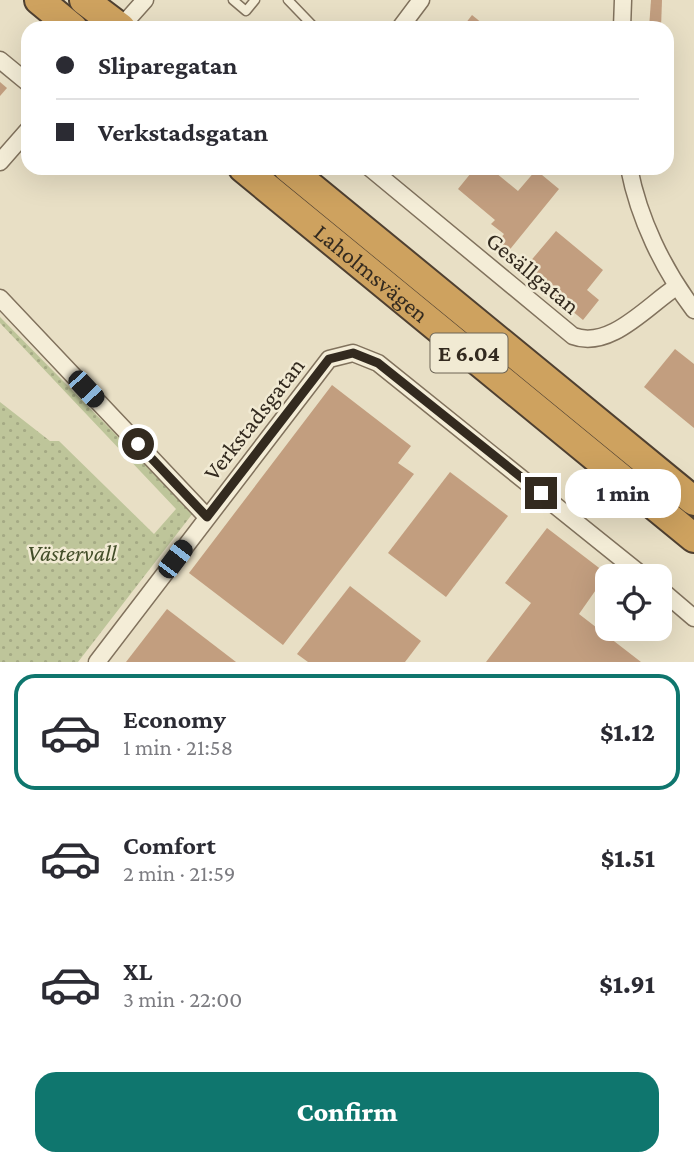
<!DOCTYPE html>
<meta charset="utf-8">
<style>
:root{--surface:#fff;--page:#f2f2f3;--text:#2b2b33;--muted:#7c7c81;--line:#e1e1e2;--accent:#0f766e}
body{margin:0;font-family:"Crimson Pro",serif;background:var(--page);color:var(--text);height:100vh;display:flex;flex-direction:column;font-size:26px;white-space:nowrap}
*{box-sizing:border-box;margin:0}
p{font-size:23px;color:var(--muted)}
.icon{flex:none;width:38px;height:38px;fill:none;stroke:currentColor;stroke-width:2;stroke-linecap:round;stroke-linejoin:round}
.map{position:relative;height:662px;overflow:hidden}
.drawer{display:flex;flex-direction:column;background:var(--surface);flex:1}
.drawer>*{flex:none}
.guide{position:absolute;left:21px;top:21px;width:653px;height:154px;border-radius:21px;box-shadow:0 7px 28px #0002;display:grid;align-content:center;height:154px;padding:0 35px;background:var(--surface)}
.tools{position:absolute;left:595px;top:564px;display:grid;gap:14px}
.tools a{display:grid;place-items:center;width:77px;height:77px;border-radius:14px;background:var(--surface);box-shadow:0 7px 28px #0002;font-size:35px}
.end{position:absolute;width:32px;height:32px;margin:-16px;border:9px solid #332a1f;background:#fff;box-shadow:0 0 0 4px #fff}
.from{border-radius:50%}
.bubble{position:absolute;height:49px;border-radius:21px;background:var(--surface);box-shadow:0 7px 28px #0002;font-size:23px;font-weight:800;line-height:49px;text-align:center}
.car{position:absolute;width:21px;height:42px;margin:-21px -10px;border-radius:9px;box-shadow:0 0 5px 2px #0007;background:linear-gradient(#222 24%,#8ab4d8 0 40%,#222 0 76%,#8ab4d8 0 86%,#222 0)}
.guide b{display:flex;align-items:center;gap:24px;height:66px;font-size:26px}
.guide b+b{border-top:2px solid var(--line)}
.guide i{width:18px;height:18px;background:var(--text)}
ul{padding:12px 0 0;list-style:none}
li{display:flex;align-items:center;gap:21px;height:116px;margin:0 14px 10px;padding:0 21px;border:4px solid transparent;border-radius:21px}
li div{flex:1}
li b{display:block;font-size:26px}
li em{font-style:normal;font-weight:800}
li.on{border-color:var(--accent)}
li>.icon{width:63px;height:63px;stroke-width:1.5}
.cta{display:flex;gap:14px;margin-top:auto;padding:14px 35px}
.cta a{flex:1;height:80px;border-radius:21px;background:var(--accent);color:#fff;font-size:28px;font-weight:800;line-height:80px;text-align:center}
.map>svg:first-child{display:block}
</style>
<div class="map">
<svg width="694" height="662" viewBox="0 0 694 662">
<defs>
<pattern id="garden-dots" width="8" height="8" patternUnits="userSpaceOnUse" patternTransform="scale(1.75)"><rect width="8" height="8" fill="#bec59a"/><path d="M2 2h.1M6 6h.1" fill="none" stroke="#a4a984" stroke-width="1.8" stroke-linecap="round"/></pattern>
</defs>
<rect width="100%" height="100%" fill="#e8dfc5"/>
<path fill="url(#garden-dots)" d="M0 317 193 513 78 662H0V402L50 441H59L154 534 176 509 0 323Z"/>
<g fill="#c29e7f">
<path d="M651 0H662L661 28H649Z"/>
<path d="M472 15 488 28H462Z"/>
<path d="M0 82 7 88 0 96Z"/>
<path d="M475 168H490L518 191 536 170 559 189 507 253 496 244 504 234 491 224 495 220 458 189Z"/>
<path d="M556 231 603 270 587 290 599 300 583 320 523 270Z"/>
<path d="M675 349 694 364V428L644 387Z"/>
<path d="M332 385 411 446 398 463 414 474 283 645 189 573Z"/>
<path d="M450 472 508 516 446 597 388 553Z"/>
<path d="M547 528 607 574 579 614 641 662H486L531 603 505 583Z"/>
<path d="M350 586 421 641 405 662H308L297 654Z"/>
<path d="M167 609 236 662H126Z"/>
</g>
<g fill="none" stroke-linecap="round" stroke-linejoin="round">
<g stroke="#81725d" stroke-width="11">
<g id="lane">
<path d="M233 0 246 11 255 0"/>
<path d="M288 0 315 28"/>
</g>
</g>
<g stroke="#81725d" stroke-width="19">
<g id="street">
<path d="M120 28 145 0"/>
<path d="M400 28 421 0"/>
<path d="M622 28 623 0"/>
<path d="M0 60 28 83"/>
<path d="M0 162 28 130"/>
<path d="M370 168 573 336C610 350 647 306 676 287"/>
<path d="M629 168C639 219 663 269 694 310"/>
<path d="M0 298 207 517"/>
<path d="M660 589 694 618"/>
<path d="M97 662 329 359 353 353 378 363 643 576"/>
</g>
</g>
<g stroke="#4f4031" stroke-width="32">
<g id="highway">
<path d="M39 0 73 28"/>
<path d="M84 0 121 28"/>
<path id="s1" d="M243 168 694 538"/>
<path d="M288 168 694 501"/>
</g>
</g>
<use href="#lane" stroke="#f4edd7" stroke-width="8"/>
<use href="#street" stroke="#f4edd7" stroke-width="16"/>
<use href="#highway" stroke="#cea25f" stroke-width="28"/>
</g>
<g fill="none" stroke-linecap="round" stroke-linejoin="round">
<path stroke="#332a1f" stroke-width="9" d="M138 444 207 517 329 359 353 353 378 363 541 493"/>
</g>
<g text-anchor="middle" stroke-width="5" stroke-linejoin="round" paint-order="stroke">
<rect fill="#f1ead3" stroke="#6c6455" stroke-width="2" x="430.5" y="333.5" width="77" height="39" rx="5"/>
<g font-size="23" font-weight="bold" fill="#332a1f">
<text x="469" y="361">E 6.04</text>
</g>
<g font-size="24" fill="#332a1f" stroke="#f1ead3">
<text dy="8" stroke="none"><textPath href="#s1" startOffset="166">Laholmsvägen</textPath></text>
<text transform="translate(533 273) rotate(40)" y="8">Gesällgatan</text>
<text transform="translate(254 419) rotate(-52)" y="8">Verkstadsgatan</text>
</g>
<g font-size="24" font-style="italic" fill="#424d28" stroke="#f1ead3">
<text x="72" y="561">Västervall</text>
</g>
</g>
</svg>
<div class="tools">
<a><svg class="icon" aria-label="locate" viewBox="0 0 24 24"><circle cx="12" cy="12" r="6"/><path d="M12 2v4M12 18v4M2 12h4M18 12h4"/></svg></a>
</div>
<i class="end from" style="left:138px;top:444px"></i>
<i class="end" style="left:541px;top:493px"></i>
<div class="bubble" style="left:565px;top:469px;width:116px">1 min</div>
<i class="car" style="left:86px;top:389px;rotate:137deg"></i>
<i class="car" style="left:175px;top:559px;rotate:37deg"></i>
<div class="guide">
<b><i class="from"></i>Sliparegatan</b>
<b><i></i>Verkstadsgatan</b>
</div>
</div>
<section class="drawer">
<ul>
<li class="on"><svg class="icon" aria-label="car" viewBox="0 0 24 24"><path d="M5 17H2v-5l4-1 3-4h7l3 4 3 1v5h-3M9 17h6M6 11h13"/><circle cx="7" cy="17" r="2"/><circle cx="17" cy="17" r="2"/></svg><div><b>Economy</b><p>1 min · 21:58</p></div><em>$1.12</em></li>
<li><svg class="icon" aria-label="car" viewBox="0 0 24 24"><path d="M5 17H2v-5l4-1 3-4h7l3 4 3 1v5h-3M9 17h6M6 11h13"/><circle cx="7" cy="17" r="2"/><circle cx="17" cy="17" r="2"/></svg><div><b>Comfort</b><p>2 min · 21:59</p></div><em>$1.51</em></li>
<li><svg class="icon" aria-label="car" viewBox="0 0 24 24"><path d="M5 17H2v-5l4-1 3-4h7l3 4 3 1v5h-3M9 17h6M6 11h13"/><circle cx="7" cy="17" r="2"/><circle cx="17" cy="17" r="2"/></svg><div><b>XL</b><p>3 min · 22:00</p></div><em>$1.91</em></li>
</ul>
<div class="cta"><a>Confirm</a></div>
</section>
